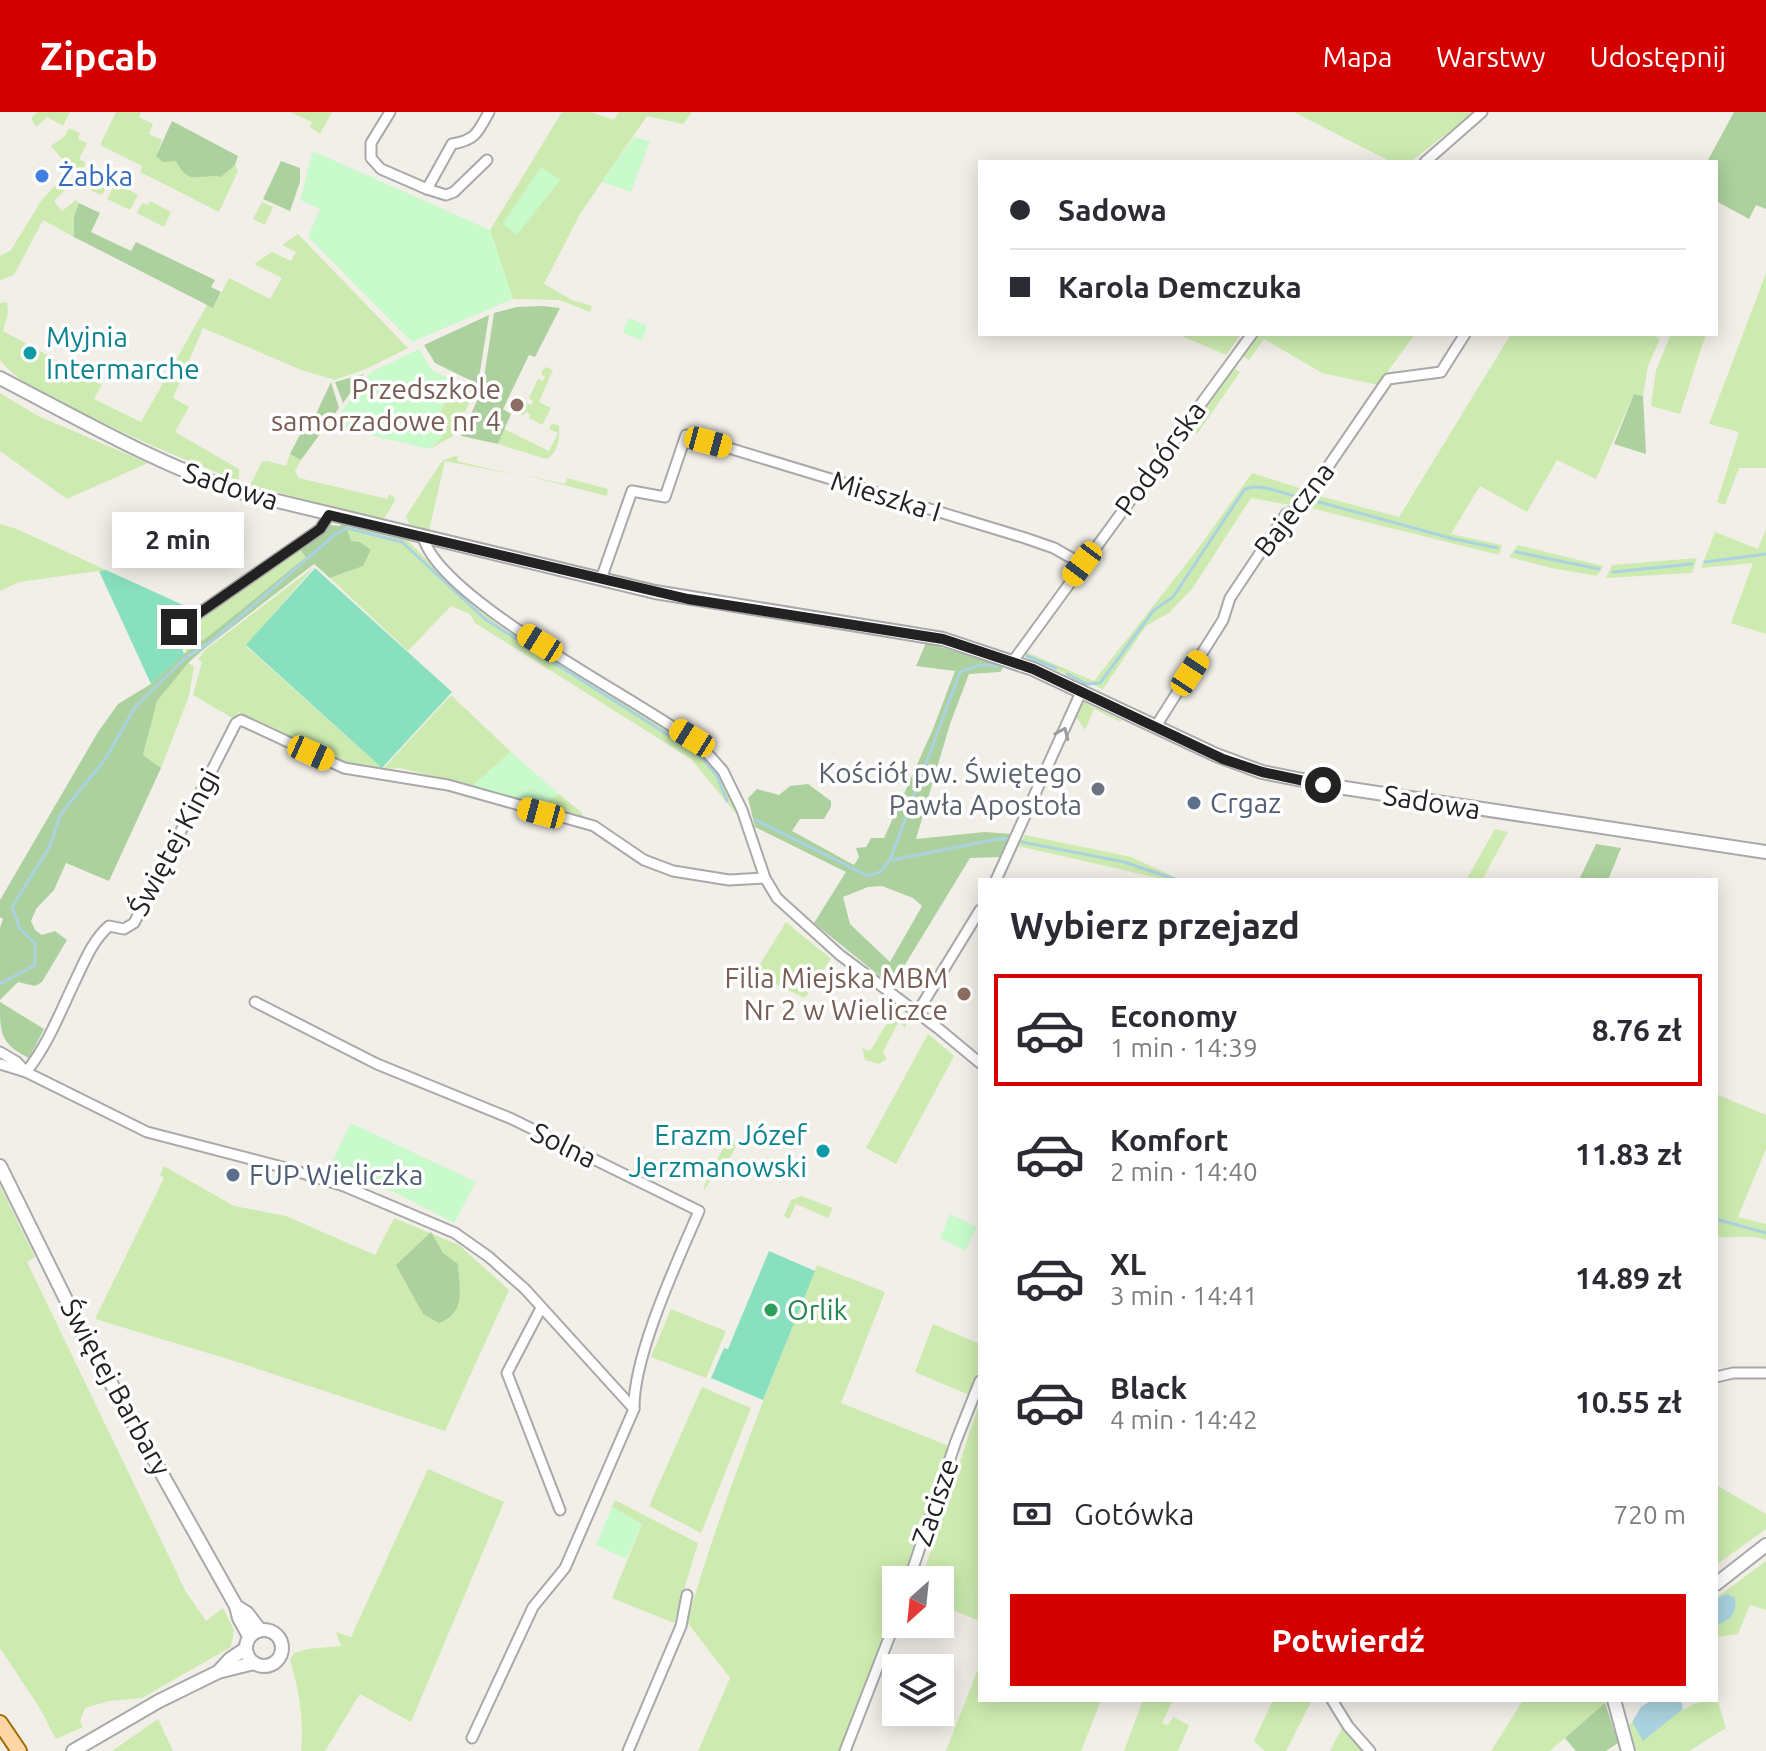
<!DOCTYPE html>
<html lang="pl">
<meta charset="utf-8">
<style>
:root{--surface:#fff;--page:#f7f7f7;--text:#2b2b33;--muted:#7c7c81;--line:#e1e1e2;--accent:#d40000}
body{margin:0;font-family:Ubuntu,sans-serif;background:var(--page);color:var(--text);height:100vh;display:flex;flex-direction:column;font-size:30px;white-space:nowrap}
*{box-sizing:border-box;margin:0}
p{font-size:26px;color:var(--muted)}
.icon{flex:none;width:44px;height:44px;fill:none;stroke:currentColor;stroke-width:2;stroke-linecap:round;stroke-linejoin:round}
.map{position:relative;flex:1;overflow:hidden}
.drawer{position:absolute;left:978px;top:766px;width:740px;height:824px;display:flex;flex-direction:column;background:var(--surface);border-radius:0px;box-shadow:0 4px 20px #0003}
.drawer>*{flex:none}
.guide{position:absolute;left:978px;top:48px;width:740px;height:176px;border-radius:0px;box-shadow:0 4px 20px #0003;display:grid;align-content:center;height:176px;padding:0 32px;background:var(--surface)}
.needle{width:52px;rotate:207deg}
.fabs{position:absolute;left:882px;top:1454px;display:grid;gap:16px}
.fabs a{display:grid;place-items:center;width:72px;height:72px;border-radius:0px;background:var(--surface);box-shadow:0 4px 20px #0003;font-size:40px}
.end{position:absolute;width:36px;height:36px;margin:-18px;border:10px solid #222;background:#fff;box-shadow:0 0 0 4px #fff}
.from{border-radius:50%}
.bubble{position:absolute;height:56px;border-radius:0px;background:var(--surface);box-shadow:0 4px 20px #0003;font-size:26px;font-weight:600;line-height:56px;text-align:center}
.car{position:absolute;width:24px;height:48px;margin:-24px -12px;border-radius:10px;box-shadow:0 0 6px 2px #0007;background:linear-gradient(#f5c518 24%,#345 0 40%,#f5c518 0 76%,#345 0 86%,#f5c518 0)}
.guide b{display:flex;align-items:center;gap:28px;height:76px;font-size:30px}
.guide b+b{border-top:2px solid var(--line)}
.guide i{width:20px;height:20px;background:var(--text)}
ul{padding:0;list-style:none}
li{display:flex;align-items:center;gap:24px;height:112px;margin:0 16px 12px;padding:0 16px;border:4px solid transparent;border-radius:0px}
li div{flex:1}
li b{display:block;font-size:30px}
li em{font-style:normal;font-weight:600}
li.current{border-color:var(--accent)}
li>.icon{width:72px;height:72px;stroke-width:1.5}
h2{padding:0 32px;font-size:36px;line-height:96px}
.pay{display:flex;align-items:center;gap:20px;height:88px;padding:0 32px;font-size:30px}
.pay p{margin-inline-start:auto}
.cta{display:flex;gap:16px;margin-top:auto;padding:16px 32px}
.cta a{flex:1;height:92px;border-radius:0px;background:var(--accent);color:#fff;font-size:32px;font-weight:600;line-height:92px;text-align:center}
header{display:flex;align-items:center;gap:48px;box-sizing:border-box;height:112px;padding:0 40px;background:var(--accent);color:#fff}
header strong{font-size:38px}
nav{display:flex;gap:44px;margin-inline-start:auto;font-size:28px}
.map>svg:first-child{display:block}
</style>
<header>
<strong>Zipcab</strong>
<nav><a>Mapa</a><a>Warstwy</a><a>Udostępnij</a></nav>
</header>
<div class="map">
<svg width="1766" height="1639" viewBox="0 0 1766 1639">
<rect width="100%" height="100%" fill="#f2efe9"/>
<g fill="#cdebb0" fill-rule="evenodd">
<path d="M38 0H70L63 14 47 5 36 15 31 6Z"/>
<path d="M116 0H141L139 5 153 12 149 22 162 28 156 44 177 48 198 66 206 64 221 65 235 53 238 59 219 100 140 60 142 54 100 33Z"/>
<path d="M290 0H332L320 22 310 15 312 10Z"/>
<path d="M562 0H591L614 8 619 0H692L683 12 647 4 580 102 544 172 572 188 592 194 590 200 559 188 513 187 490 118Z"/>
<path d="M1294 0H1475L1410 50H1391Z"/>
<path d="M69 16 80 21 78 27 87 31 79 47 86 51 78 66 51 34 65 24Z"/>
<path d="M90 57 98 61 100 58 112 64 102 83 92 79 83 71Z"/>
<path d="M59 69 66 77 54 89 62 99 76 88 79 91 74 104V125L43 108 14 163 0 168V144L11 138 41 89Z"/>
<path d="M116 70 138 83 130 98 107 87Z"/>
<path d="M150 89 171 100 164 115 137 101 142 91 148 93Z"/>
<path d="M262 90 273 95 265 113 253 107Z"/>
<path d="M298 122 408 236 366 257 335 268 304 259 203 216 173 286 189 295 175 320 239 357V369C184 348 131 325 78 299 50 285 20 273 0 248V191L7 190 8 201 3 219 102 273 94 287 141 310 207 193 214 195 229 166 270 187 282 166 254 152 272 140 291 149 296 140 282 133Z"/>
<path d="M1766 161V356H1739L1725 393 1717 390 1739 320 1709 312Z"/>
<path d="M1177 222H1241L1226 243Z"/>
<path d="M1258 222H1415L1378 273 1322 261 1264 227 1249 248 1241 243Z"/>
<path d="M1511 222H1650L1660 227 1648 254 1643 284 1634 282 1596 367 1557 348 1527 400 1480 374 1451 422 1502 433 1499 443 1306 395 1316 383 1399 405Z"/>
<path d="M1671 222H1706L1680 302 1651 294 1656 258Z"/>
<path d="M545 255 553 258 539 290 551 296 542 313 529 306 530 302 526 300 523 304 520 302 526 291 531 293 533 289 529 286 538 267 543 269 545 265 541 262Z"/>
<path d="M1233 255 1240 260 1197 322 1190 317Z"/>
<path d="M456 270 474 281 453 324 430 337 441 326 447 312 436 308Z"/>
<path d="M0 281 38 304 148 351 67 387 0 339Z"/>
<path d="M552 311 559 314C560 326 558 342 546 347L498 332 504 317 549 339 558 321 549 317Z"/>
<path d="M290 342 301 348 295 359 299 366 387 387 389 382 394 385 395 389 385 405 379 407 250 373 262 350 267 349 286 354Z"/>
<path d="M458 343 457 349 516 363 445 349 429 418 409 412 406 404 440 352 444 348Z"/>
<path d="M1252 361 1306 378 1296 394 1251 386 1192 477 1169 501 1146 514 1103 577 1026 546 1024 539 1094 569 1194 442Z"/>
<path d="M520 362 565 372 567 366 608 377 607 384Z"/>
<path d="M0 412 17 417 106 458 19 470 0 479Z"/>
<path d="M346 413 406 427 476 496 506 518 687 630 716 656 742 709 691 647 475 511 470 502 451 494 408 539 330 466C348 459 363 459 371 438L351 429Z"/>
<path d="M1766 417V522L1731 511 1753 451 1701 456 1715 420 1758 437Z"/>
<path d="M1518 433 1603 454 1597 464 1551 456 1509 445Z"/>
<path d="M298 435 307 444 210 523 186 540 182 527 195 520 191 513 220 489Z"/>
<path d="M1697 446 1692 461 1606 466 1612 453Z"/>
<path d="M314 455 246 534 383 657 451 583 511 640 472 674 400 656 383 657 338 649 239 600 234 607 193 583 202 550 198 547 205 538Z"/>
<path d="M188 551 194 554 189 584 161 656 143 643C149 627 149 608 156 592 162 577 178 563 188 551Z"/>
<path d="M1085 590 1121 608V610L1094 597 1085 618 1076 605 1082 592Z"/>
<path d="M559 682 582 701 585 709 538 695Z"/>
<path d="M1495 717 1508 720 1482 768H1466Z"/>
<path d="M1025 723 1131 745 1181 768H1167L1018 734Z"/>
<path d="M786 810 831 847 805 886 754 862Z"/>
<path d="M889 892 908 907 905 916 899 909 883 940 887 947 879 952 865 948 862 936 870 939 891 905 883 900Z"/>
<path d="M928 922 954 944 896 1052 866 1036Z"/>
<path d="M1716 982 1766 1003V1037L1738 1105 1766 1112V1128C1750 1121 1733 1128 1716 1124Z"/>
<path d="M728 1026 737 1031 721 1066 714 1062 705 1077 703 1076Z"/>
<path d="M164 1054 234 1094 286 1104 375 1143 394 1106 459 1133 509 1178 445 1319 231 1248 95 1207 164 1066 160 1063ZM431 1121 443 1141 396 1153Z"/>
<path d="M0 1074 35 1145 27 1150 186 1480 206 1509 223 1496 234 1518 231 1535 142 1586 109 1589 85 1596 80 1609 83 1615 56 1627 39 1595 0 1536Z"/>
<path d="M801 1084 833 1096 828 1106 796 1092 789 1107 784 1104 791 1088Z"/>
<path d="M817 1153 885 1180 841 1291 949 1334 904 1468H896C896 1514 858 1595 839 1639H698L730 1566 687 1510C722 1388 770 1271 817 1153Z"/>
<path d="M671 1197 726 1219 706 1266 651 1245Z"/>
<path d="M933 1212 980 1232V1256L969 1283 915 1260Z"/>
<path d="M702 1275 751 1296 701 1421 649 1394Z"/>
<path d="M980 1289V1509L940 1493V1468H921Z"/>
<path d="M428 1357 504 1390 411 1610 360 1582 325 1639H301C304 1607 299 1579 290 1548L294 1541 307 1537 341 1534 336 1520 351 1525Z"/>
<path d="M1716 1373 1766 1402V1417L1716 1453Z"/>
<path d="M615 1388 698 1431 674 1511 612 1486 642 1412 612 1395Z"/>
<path d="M1766 1449V1498L1750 1493 1738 1522 1716 1525V1486Z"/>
<path d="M980 1552V1588H1101L1081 1639H946Z"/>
<path d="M1716 1583 1726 1616 1689 1639H1637L1628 1615 1632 1610 1644 1628C1665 1611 1687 1588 1716 1588Z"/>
<path d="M1143 1588H1173L1162 1611 1168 1613 1173 1605 1189 1613 1178 1639H1124Z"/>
<path d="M1273 1588H1312L1286 1639H1265L1254 1629Z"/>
<path d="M1523 1588H1604L1605 1591 1550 1639H1491Z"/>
<path d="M158 1607 173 1639H112Z"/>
<path d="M1342 1616 1362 1639H1330Z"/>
</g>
<g fill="#add19e" fill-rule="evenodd">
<path d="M1734 0H1766V97L1756 93 1749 107 1716 89V50H1707Z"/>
<path d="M172 9 238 44 235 53 221 65C198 61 189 75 176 49L163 50 156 44Z"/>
<path d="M281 49 300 56V70L290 99 263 87Z"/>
<path d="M79 91 100 101 91 120 131 139 136 130 215 168 211 175 221 180 213 196 74 125V104Z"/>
<path d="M543 194 560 196 535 245 529 243 503 297 511 302 498 332 461 324 482 278 494 201 517 195Z"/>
<path d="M489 203 478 272 435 251 424 233Z"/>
<path d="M364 262 343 291 335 270Z"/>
<path d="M331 270 339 296 301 348 290 342 310 303 315 304Z"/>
<path d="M1634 282 1643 284 1646 342 1614 332Z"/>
<path d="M341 412 346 413 351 429 360 430 371 438 363 454 330 466 314 452 204 537 188 551 157 589 143 643 161 656 109 769 66 751 54 778 36 797 31 809 35 818 42 823 55 819 67 828 42 870 35 874 18 870 0 888V816L3 807 0 805V788L98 620 118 592 151 572 186 540 210 523 306 445 298 435 330 413 340 414Z"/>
<path d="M926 531 994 550 1003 556 1000 560 969 562 950 612 916 727 985 720 1012 722 1002 745 970 746 892 874 814 811 846 760 755 715 748 686 757 677 779 683 790 674 808 672 831 689V695L824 707H800L792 719 854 753 859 745 856 736 866 735 871 726H884L933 617 955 559 916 554ZM882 774 913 786 922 794 890 850 850 812 843 785 868 775Z"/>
<path d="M1596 732 1621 736 1608 768H1579Z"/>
<path d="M0 890 44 917 29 946C0 932 0 921 0 890Z"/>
<path d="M431 1120 443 1141 458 1152C459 1177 467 1200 439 1211L423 1202 396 1153Z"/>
<path d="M1605 1591 1618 1631 1606 1639H1576L1565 1626Z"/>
</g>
<g fill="#c8facc">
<path d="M634 25 650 29 631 80 602 70Z"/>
<path d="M313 39 490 118 513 187 412 230 308 125 320 97 300 88Z"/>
<path d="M541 55 560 68 517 123 503 112Z"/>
<path d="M628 206 647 213 642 228 623 221Z"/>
<path d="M419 237 432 258 456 270 436 308 447 312 441 326 430 337 331 314 371 260Z"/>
<path d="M511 640 559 682 538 695 472 674Z"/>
<path d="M351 1011 476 1070 454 1111 394 1080 329 1056Z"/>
<path d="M950 1102 977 1115 965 1139 940 1126Z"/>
<path d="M612 1395 642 1412 626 1447 596 1433Z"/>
</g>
<g fill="#88e0be">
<path d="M315 456 452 580 382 656 246 533Z"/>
<path d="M106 458 192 497 161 509C171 520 180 527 184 542L151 572 99 459Z"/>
<path d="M769 1139 815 1159 763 1288 711 1266 724 1236 728 1237Z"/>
</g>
<g fill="#aad3df">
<path d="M1727 1482 1735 1486C1737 1502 1730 1508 1717 1513L1716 1487Z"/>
<path d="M1652 1588H1681L1683 1597 1643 1629 1632 1610 1641 1595Z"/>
</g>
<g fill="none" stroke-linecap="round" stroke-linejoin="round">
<g stroke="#aad3df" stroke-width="3">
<path d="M1319 390 1454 427 1497 436"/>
<path d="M1516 440 1599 457"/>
<path d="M1705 450 1766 442"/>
<path d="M1613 460 1692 452"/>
<path d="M1027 544 1056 556"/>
<path d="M1067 562 1087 572 1100 571 1154 498 1173 485 1244 378C1256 370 1280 380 1294 384"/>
<path d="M756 708 868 764 880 760 890 748 960 560 980 553 998 554"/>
<path d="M1022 730 1124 750 1177 768"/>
<path d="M892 748 998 727H1011"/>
<path d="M0 872 35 853V831L20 817 12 795 50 734 60 703 106 646 135 595 184 547 213 528 337 421 347 416 402 430 485 507 700 643 717 664 727 689"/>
<path d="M1716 1107 1766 1121"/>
</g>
<g stroke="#a9a9a9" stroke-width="13">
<g id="minor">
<path d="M390 0 371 31V46L381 57 427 77 452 32C476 28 478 20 489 0"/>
<path d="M1425 50 1482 0"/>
<path d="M427 77 446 83 454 80 487 48"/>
<path d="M423 424C437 488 645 590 702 635L723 659 742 698 765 766 777 786 840 843 939 917 980 951"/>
<path d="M601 467 632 379 665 385 686 323 1025 426 1054 436 1082 452"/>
<path d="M179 515 320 417 329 403"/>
<path d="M1013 549 1252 222"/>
<path d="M1156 614 1223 508 1230 486 1286 402 1299 397 1388 267 1441 260 1465 222"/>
<path d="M996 768 1082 578"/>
<path d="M917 901 980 798"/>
<path d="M0 940 17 950 26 960"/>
<path d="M0 952 26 960 147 1020 286 1056 344 1074 455 1121 489 1145 525 1177 634 1297C633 1244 677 1150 699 1099L512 1007 377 952 255 890"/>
<path d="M26 960C48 933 61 898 76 867 85 848 93 828 109 814L124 817 134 811 236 611 241 608 344 656 448 673 594 714 644 748 673 759 729 768 765 766"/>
<path d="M541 1196 507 1261 560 1398"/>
<path d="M1716 1265 1733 1261H1766"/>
<path d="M909 1468 956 1329 980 1269"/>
<path d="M1332 1588 1348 1614 1370 1639"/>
<path d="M472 1626 533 1495 565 1456 634 1297"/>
<path d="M628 1639 681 1514 687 1483"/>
<path d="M845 1639 896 1508"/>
</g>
</g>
<g stroke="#a9a9a9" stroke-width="16">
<g id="tertiary">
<path d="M0 266C79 307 155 351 240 380L655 480 943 527 1033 557 1216 643 1262 660 1338 675 1766 740"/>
<path d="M0 1054 80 1216 236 1494 239 1506 249 1524"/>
<path d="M1716 1472 1766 1433"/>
<path d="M236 1494 247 1501 260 1518"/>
<circle cx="264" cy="1536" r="18"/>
<path d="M218 1560 230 1547 245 1537"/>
<path d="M1614 1588 1628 1639"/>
<path d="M73 1639 159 1589 218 1560 254 1551"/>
</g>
</g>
<g stroke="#a06b00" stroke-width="18">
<path id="primary" d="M0 1611 19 1639"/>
</g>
<use href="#minor" stroke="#fff" stroke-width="9"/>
<use href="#tertiary" stroke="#fff" stroke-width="12"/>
<use href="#primary" stroke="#fcd6a4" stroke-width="14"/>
</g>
<defs><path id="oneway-chevron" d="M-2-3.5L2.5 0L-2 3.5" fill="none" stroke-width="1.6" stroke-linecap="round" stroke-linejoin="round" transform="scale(2)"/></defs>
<use stroke="#9c9c9c" href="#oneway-chevron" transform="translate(1063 621) rotate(-66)"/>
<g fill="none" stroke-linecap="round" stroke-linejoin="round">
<path stroke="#222" stroke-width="10" d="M179 515 320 417 329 403 688 487 943 527 1033 557 1223 647 1262 660 1323 673"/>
</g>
<circle fill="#3f7fe0" stroke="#fff" stroke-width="3" cx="42" cy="64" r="8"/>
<g fill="#0f9aa8" stroke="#fff" stroke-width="3">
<circle cx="30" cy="241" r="8"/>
<circle cx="823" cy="1039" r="8"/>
</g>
<g fill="#8d6e63" stroke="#fff" stroke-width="3">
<circle cx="517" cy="293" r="8"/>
<circle cx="964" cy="882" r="8"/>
</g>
<circle fill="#6b7280" stroke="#fff" stroke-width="3" cx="1098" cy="677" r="8"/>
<g fill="#5c6f8a" stroke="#fff" stroke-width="3">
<circle cx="1194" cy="691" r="8"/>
<circle cx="233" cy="1063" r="8"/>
</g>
<circle fill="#2e9e5b" stroke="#fff" stroke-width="3" cx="771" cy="1198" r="8"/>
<g text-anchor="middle" stroke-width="7" stroke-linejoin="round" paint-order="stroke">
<g font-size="28" fill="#366cbe" stroke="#fff" text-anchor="start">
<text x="58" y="74">Żabka</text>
</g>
<g font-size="28" fill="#0d838f" stroke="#fff" text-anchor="start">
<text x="46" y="235">Myjnia<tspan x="46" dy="32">Intermarche</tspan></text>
<text x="807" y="1033" text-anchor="end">Erazm Józef<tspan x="807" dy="32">Jerzmanowski</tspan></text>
</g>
<g font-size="28" fill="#785e54" stroke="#fff" text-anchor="end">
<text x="501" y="287">Przedszkole<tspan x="501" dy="32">samorzadowe nr 4</tspan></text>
<text x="948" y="876">Filia Miejska MBM<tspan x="948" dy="32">Nr 2 w Wieliczce</tspan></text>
</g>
<g font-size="28" fill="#222" stroke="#fff">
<text transform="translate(1160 346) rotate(-54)" y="10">Podgórska</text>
<text transform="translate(231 374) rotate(18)" y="10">Sadowa</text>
<text transform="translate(886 384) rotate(17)" y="10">Mieszka I</text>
<text transform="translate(1294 397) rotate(-52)" y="10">Bajeczna</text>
<text transform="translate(1432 690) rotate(9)" y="10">Sadowa</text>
<text transform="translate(174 730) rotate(-62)" y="10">Świętej Kingi</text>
<text transform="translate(564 1033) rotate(26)" y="10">Solna</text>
<text transform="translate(116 1275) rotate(61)" y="10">Świętej Barbary</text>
<text transform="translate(935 1390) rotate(-71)" y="10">Zacisze</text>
</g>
<g font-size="28" fill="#5b616d" stroke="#fff" text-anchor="end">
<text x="1082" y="671">Kościół pw. Świętego<tspan x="1082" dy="32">Pawła Apostoła</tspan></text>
</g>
<g font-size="28" fill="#4e5e75" stroke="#fff" text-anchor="start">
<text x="1210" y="701">Crgaz</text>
<text x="249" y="1073">FUP Wieliczka</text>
</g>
<g font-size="28" fill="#27864d" stroke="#fff" text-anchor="start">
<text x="787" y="1208">Orlik</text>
</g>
</g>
</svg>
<div class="fabs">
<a><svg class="needle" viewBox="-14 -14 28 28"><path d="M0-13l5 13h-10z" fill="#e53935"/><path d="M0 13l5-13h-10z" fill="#7c7c81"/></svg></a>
<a><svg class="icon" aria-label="layers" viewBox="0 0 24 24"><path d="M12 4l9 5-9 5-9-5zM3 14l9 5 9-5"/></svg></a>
</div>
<i class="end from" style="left:1323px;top:673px"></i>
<i class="end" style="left:179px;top:515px"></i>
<div class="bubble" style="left:112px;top:400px;width:132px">2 min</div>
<i class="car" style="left:708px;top:330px;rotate:105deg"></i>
<i class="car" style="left:1082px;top:452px;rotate:217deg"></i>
<i class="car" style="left:540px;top:531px;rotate:302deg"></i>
<i class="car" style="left:1190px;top:561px;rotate:33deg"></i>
<i class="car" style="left:692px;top:626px;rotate:302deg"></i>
<i class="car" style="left:311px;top:641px;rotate:114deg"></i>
<i class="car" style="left:541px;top:701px;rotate:285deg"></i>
<div class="guide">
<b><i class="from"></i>Sadowa</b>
<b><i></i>Karola Demczuka</b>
</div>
<section class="drawer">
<h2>Wybierz przejazd</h2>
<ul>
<li class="current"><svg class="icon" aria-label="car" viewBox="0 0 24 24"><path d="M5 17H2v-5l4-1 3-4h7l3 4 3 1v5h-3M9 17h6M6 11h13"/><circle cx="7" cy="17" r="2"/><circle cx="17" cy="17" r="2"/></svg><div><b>Economy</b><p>1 min · 14:39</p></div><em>8.76 zł</em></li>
<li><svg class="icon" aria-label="car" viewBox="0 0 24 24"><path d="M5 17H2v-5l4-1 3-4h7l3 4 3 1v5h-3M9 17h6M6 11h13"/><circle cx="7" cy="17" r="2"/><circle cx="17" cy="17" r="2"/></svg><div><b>Komfort</b><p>2 min · 14:40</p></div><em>11.83 zł</em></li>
<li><svg class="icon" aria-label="car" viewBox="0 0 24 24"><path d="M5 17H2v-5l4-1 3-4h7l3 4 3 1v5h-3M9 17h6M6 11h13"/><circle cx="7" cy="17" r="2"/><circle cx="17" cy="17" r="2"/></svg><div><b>XL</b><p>3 min · 14:41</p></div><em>14.89 zł</em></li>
<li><svg class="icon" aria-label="car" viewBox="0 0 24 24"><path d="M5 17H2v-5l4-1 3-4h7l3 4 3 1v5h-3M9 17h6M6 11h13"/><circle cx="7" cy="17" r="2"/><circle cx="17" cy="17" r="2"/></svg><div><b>Black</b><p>4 min · 14:42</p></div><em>10.55 zł</em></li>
</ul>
<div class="pay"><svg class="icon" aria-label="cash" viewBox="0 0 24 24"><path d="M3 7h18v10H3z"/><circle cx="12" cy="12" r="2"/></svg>Gotówka<p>720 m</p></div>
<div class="cta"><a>Potwierdź</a></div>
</section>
</div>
